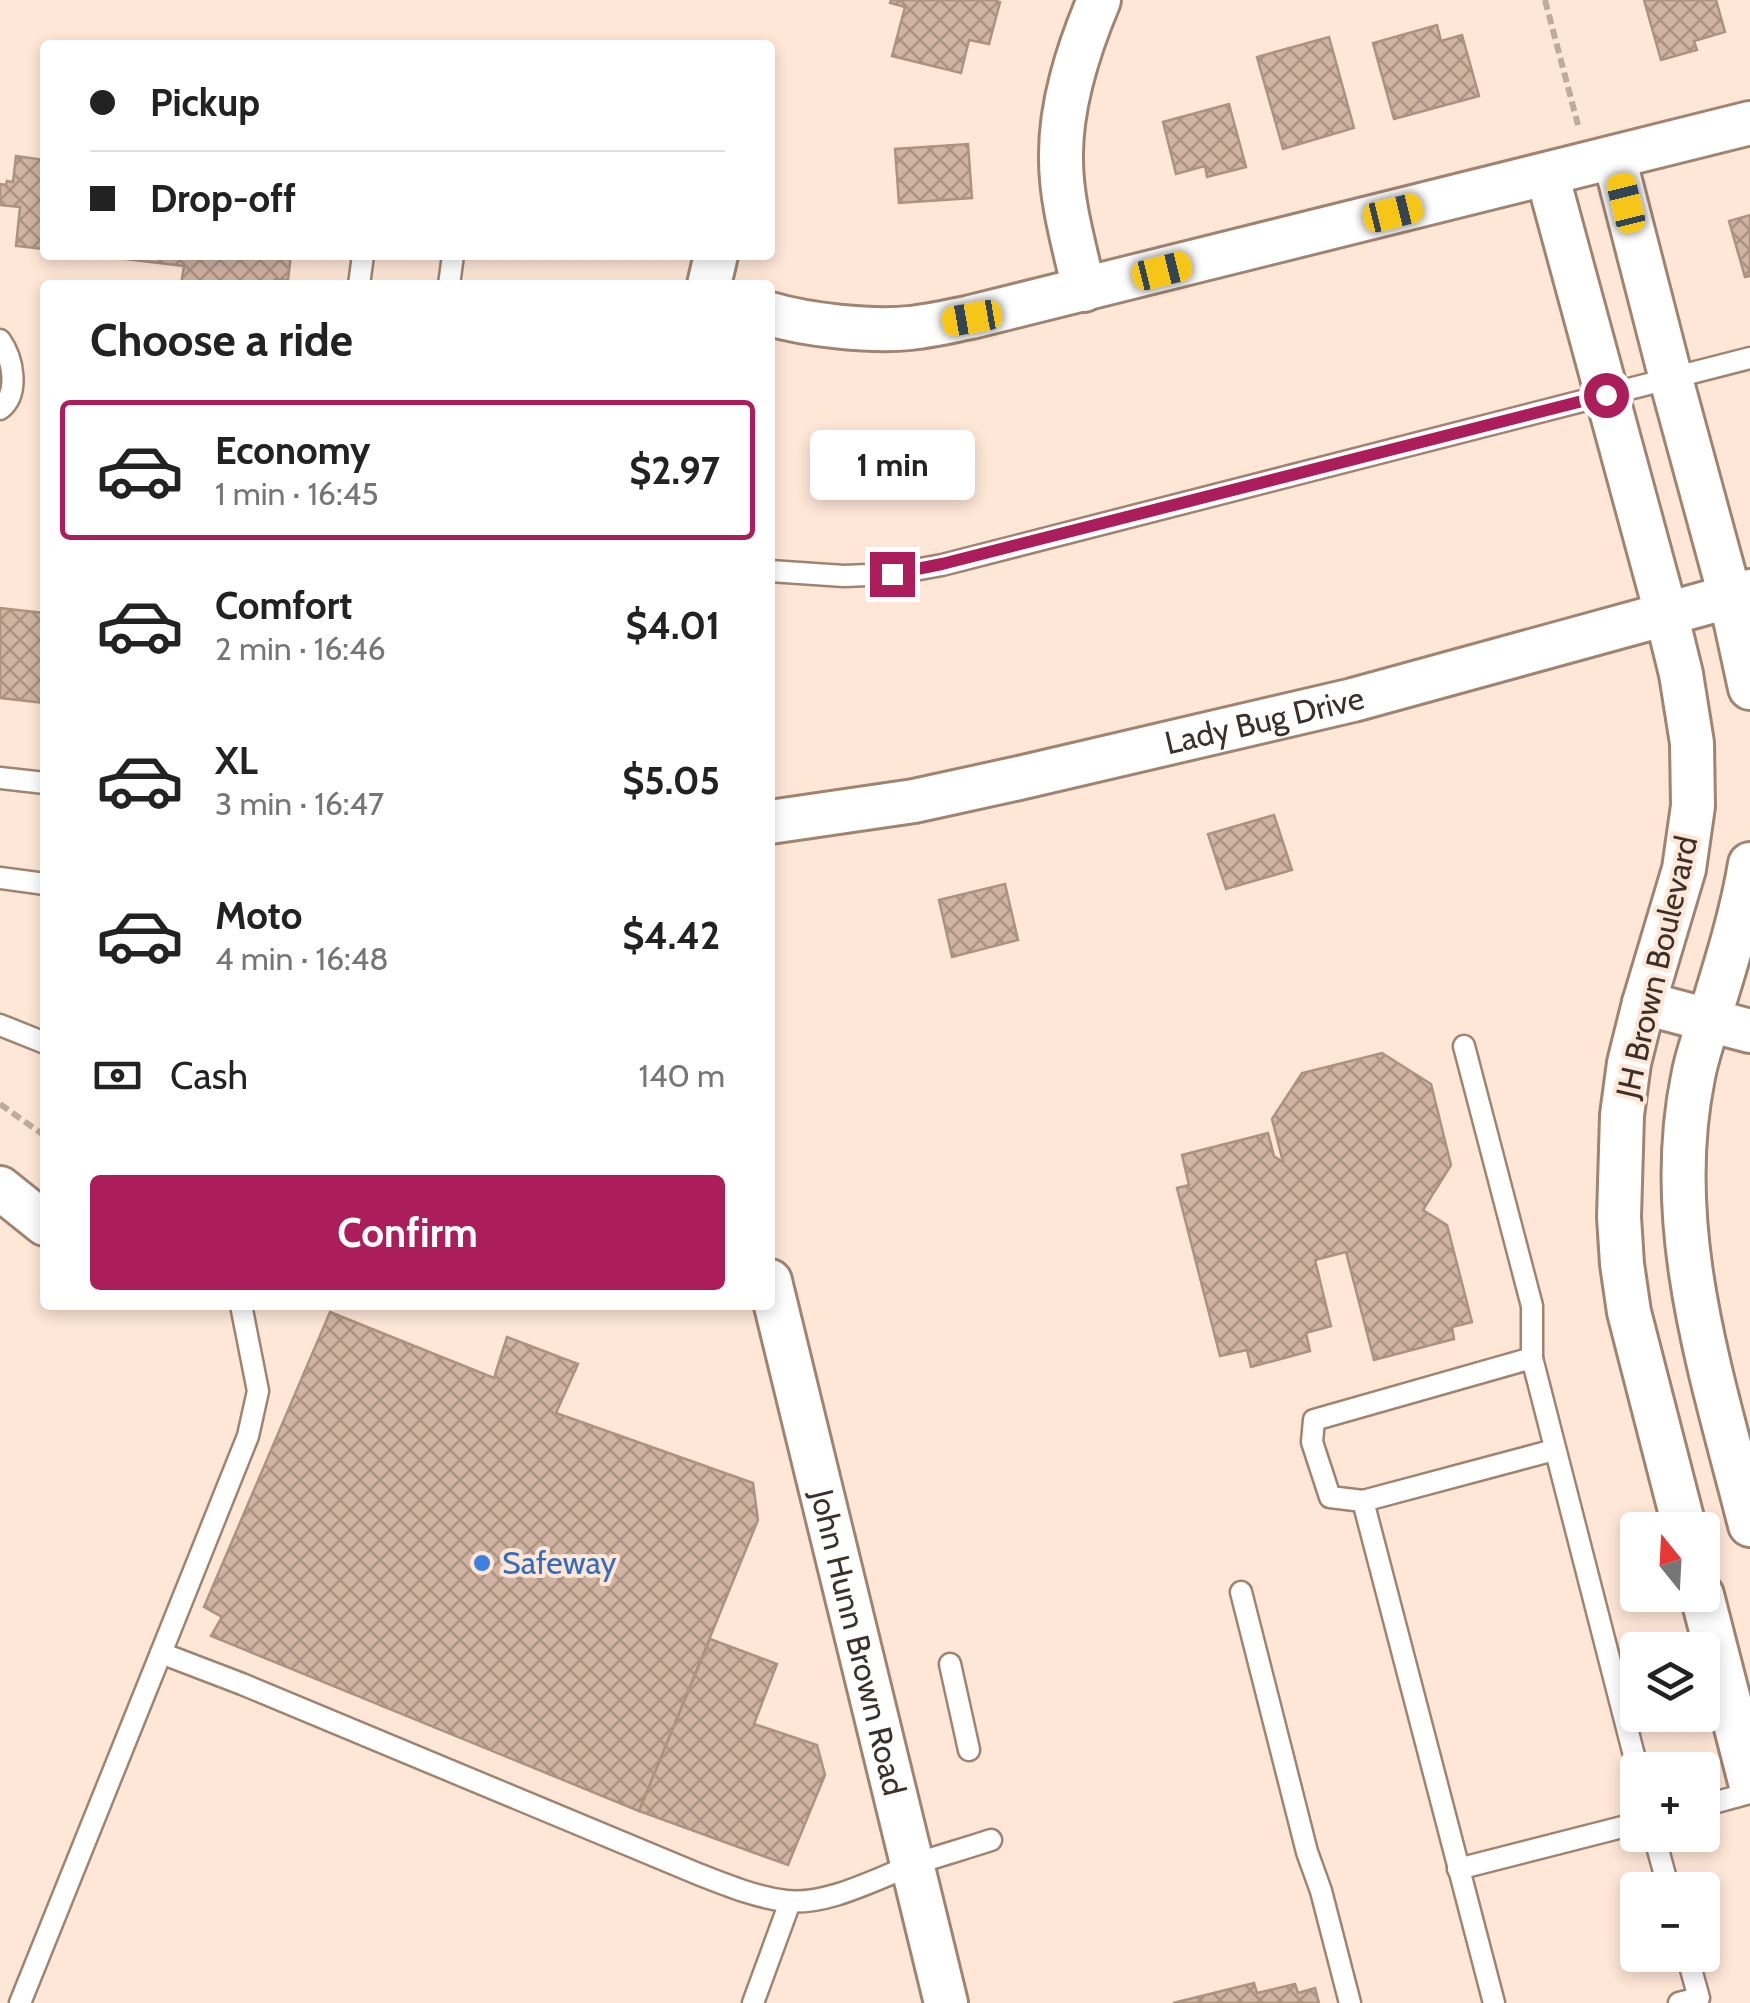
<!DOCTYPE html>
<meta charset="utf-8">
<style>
:root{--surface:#fff;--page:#f6f6f6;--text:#222;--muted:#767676;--line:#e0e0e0;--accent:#ab1e5b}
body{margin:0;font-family:Cabin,sans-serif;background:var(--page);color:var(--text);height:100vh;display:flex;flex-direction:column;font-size:38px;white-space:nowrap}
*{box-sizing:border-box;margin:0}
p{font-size:32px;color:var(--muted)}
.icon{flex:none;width:55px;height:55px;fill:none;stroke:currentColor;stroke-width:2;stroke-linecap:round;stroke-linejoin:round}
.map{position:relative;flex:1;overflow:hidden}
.details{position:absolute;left:40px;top:280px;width:735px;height:1030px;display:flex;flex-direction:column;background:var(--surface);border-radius:10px;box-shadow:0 5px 15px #0003}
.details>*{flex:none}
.top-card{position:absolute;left:40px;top:40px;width:735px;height:220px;border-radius:10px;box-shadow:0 5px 15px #0003;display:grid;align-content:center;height:220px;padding:0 50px;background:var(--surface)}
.needle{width:65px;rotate:342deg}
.buttons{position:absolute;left:1620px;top:1512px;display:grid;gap:20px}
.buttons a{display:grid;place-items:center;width:100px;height:100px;border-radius:10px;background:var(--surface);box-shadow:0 5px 15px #0003;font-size:50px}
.end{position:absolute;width:45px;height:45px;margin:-22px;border:12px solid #ab1e5b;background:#fff;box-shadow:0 0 0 5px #fff}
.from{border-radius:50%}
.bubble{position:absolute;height:70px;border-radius:10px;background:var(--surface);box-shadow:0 5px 15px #0003;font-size:32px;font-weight:800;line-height:70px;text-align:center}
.car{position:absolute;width:30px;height:60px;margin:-30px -15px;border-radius:12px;box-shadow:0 0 8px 2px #0007;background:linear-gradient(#f5c518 24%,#345 0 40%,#f5c518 0 76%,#345 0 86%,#f5c518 0)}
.top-card b{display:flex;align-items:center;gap:35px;height:95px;font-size:38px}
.top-card b+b{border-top:2px solid var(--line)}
.top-card i{width:25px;height:25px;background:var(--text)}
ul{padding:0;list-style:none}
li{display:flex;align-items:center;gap:30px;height:140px;margin:0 20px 15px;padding:0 30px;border:5px solid transparent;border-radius:10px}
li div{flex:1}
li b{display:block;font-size:38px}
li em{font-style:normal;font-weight:800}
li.selected{border-color:var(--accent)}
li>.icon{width:90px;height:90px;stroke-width:1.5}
h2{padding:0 50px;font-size:45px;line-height:120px}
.pay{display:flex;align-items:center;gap:25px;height:110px;padding:0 50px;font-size:38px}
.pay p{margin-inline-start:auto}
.action{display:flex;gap:20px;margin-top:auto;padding:20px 50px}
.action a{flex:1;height:115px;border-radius:10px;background:var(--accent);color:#fff;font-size:40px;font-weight:800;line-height:115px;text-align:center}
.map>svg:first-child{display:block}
</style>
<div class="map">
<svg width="1750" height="2003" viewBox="0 0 1750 2003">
<defs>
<pattern id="building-cross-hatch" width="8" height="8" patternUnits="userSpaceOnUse" patternTransform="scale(2.5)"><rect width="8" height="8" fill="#d0b3a0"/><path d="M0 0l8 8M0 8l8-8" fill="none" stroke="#aa9283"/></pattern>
</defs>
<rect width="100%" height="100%" fill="#ffe7d7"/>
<g fill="url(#building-cross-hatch)" stroke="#ad9280" stroke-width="2.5">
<path d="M891 0H993L1000 2 989 44 969 40 961 73 892 56 905 7 890 3Z"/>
<path d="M1644 0H1716L1725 32 1694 41 1697 50 1661 60Z"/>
<path d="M1437 25 1441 41 1462 35 1479 96 1394 119 1373 43Z"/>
<path d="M1329 37 1354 128 1283 149 1257 57Z"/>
<path d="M1229 104 1246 167 1207 177 1205 166 1176 174 1163 122Z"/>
<path d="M968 144 972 198 899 203 895 149Z"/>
<path d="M16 156 45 160V249L16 246 20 207 0 205V184L6 185 7 181 13 182Z"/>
<path d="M1750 215V276L1745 277 1729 221Z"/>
<path d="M92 255H291L288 280 275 279 274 285H181L184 266Z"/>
<path d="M0 608 45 613V703L0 698Z"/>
<path d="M1274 815 1292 870 1226 889 1208 834Z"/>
<path d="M1005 884 1018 940 952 957 939 900Z"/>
<path d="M1382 1053 1431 1084 1451 1165 1423 1210 1447 1225 1472 1322 1452 1327 1454 1339 1374 1360 1346 1252 1315 1260 1331 1326 1306 1333 1310 1351 1251 1367 1247 1350 1220 1356 1177 1188 1189 1185 1182 1155 1268 1133 1274 1156 1283 1162 1272 1119 1302 1073Z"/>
<path d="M330 1312 494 1378 507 1337 578 1364 556 1413 753 1483 758 1520 639 1811 211 1636 222 1617 204 1607Z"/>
<path d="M710 1639 777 1664 754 1724 817 1745 825 1775 788 1865 639 1811Z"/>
<path d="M1254 1983 1257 1993 1295 1984 1298 1993 1315 1988 1319 2003H1173Z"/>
</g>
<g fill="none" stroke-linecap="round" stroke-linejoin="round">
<g stroke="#9f8472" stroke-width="25">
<g id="service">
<path d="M359 285 363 255"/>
<path d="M449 285 453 255"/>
<path d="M0 340C13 358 20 394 0 409"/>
<path d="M770 571 844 576 892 574 942 565 1750 358"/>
<path d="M0 778 45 783"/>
<path d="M0 878 45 884"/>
<path d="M0 1025 45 1043"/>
<path d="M1464 1046 1532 1306V1358"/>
<path d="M241 1305 258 1391 248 1436 161 1653 242 1684 698 1874C726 1885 755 1897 786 1901 828 1906 879 1877 918 1863 942 1855 967 1848 991 1840"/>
<path d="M1363 1501 1554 1450"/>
<path d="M1241 1592 1307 1852 1321 1891 1350 2003"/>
<path d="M950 1664 969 1750"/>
<path d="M1702 1806 1750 1793"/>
<path d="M1654 1835 1669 1890"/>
<path d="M1458 1869 1638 1823"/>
<path d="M20 2003 161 1653"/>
<path d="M753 2003 790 1902"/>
<path d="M1494 2003 1363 1501 1330 1497 1312 1442 1314 1420 1532 1358 1638 1771"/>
<path d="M1679 2003 1699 1998 1687 1955"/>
</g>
</g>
<g stroke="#9f8472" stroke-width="48">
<g id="minor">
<path d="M1614 157 1671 379 1730 596 1750 688"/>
<path d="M1547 174 1666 613 1681 674 1692 743 1693 806 1684 869 1644 1003 1629 1063 1622 1115 1619 1217 1622 1264 1629 1312 1685 1530"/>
<path d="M709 285 716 255"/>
<path d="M1084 290C1075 248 1061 203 1061 159 1060 105 1078 50 1099 0"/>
<path d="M770 314C807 325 871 332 910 328 930 326 951 321 971 317L1750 123"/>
<path id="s1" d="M770 822 914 801 1019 778 1353 700 1750 591"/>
<path d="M1750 864C1741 919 1723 973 1707 1026 1702 1043 1696 1060 1693 1077 1662 1230 1713 1378 1750 1525"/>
<path d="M1644 1003 1750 1031"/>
<path d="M0 1188 45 1224"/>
<path id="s2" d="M770 1281 946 2003"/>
<path d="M1702 1595 1750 1782"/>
</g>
</g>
<g stroke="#beab9e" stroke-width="6" stroke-dasharray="10 5" stroke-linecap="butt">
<path d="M1545 0 1578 125"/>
<path d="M0 1104 45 1136"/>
</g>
<use href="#service" stroke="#fff" stroke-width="20"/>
<use href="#minor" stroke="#fff" stroke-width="42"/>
</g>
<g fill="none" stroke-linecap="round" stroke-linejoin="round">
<path stroke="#ab1e5b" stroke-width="12" d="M892 574 942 564 1606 395"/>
</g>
<circle fill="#3f7fe0" stroke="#ffe7d7" stroke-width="4" cx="482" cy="1563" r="10"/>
<g text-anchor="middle" stroke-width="8" stroke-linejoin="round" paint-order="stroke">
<g font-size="32" fill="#3c312a" stroke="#ffe7d7">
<text dy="11" stroke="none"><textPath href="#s1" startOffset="505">Lady Bug Drive</textPath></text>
<text transform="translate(1657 967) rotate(-77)" y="11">JH Brown Boulevard</text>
<text dy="11" stroke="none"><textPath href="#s2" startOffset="372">John Hunn Brown Road</textPath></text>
</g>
<g font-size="32" fill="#366cbe" stroke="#ffe7d7" text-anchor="start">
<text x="502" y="1574">Safeway</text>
</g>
</g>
</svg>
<div class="buttons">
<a><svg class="needle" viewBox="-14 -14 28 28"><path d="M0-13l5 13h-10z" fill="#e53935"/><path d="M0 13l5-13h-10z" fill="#767676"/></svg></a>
<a><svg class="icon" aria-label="layers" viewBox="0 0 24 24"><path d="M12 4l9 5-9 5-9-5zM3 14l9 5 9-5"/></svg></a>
<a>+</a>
<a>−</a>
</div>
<i class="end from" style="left:1606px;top:395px"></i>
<i class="end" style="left:892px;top:574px"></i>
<div class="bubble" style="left:810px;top:430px;width:165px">1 min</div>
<i class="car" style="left:1626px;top:203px;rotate:346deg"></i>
<i class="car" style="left:1393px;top:213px;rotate:76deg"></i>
<i class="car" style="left:1162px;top:271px;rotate:76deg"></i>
<i class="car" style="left:972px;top:318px;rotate:260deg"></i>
<div class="top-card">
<b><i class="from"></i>Pickup</b>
<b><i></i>Drop-off</b>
</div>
<section class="details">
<h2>Choose a ride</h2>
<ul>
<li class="selected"><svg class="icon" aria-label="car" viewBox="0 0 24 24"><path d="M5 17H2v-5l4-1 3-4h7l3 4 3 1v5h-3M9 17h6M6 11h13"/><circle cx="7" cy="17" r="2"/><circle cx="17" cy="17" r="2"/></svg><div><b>Economy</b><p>1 min · 16:45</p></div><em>$2.97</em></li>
<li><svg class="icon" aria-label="car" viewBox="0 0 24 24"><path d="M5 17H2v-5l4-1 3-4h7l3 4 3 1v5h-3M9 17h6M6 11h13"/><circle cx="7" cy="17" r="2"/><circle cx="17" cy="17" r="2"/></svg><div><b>Comfort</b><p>2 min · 16:46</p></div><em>$4.01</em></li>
<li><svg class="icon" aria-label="car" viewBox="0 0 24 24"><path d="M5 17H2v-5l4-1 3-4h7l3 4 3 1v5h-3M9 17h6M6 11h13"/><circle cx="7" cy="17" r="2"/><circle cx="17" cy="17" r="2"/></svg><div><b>XL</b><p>3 min · 16:47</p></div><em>$5.05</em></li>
<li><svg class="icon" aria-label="car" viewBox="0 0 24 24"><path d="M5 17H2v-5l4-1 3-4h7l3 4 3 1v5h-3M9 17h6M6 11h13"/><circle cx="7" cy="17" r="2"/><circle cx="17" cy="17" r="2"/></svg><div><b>Moto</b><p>4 min · 16:48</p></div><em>$4.42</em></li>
</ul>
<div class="pay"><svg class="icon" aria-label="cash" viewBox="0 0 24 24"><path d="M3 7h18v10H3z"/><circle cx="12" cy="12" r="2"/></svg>Cash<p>140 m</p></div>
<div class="action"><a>Confirm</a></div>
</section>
</div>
